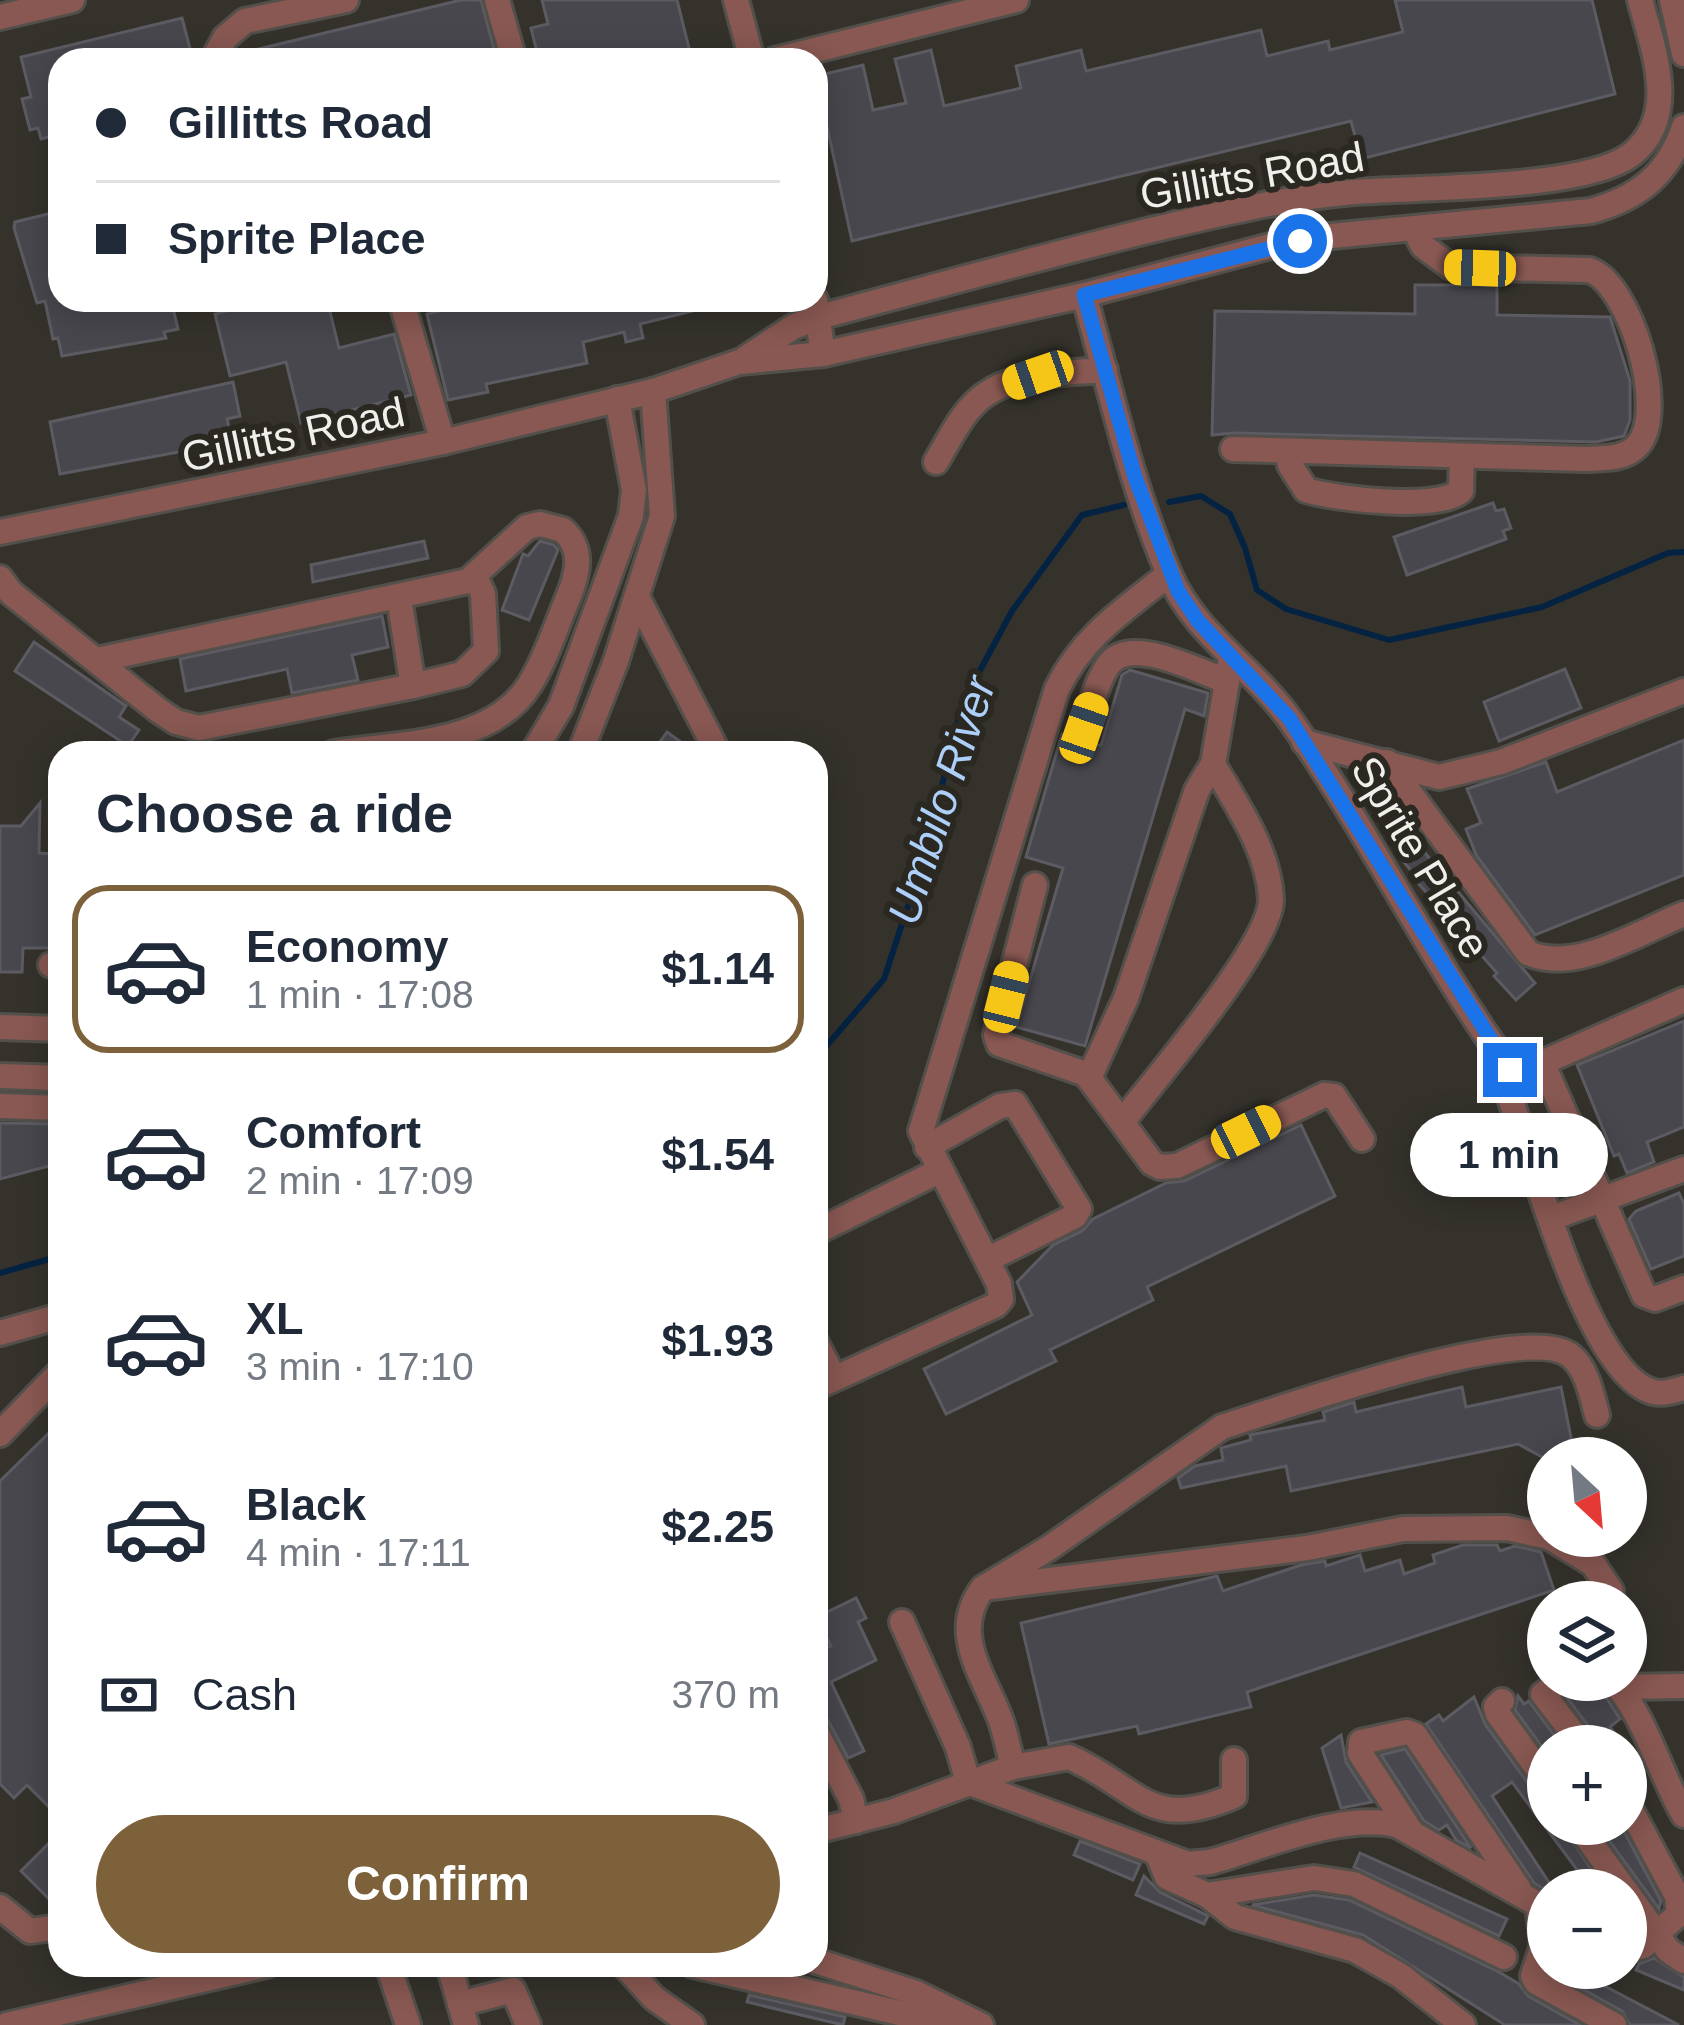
<!DOCTYPE html>
<meta charset="utf-8">
<style>
:root{--surface:#fff;--page:#f2f2f3;--text:#1f2937;--muted:#747a83;--line:#e0e1e3;--accent:#7d613b}
body{margin:0;font-family:Helvetica,sans-serif;background:var(--page);color:var(--text);height:100vh;display:flex;flex-direction:column;font-size:45px;white-space:nowrap}
*{box-sizing:border-box;margin:0}
p{font-size:39px;color:var(--muted)}
.icon{flex:none;width:66px;height:66px;fill:none;stroke:currentColor;stroke-width:2;stroke-linecap:round;stroke-linejoin:round}
.map{position:relative;flex:1;overflow:hidden}
.sheet{position:absolute;left:48px;top:741px;width:780px;height:1236px;display:flex;flex-direction:column;background:var(--surface);border-radius:36px;box-shadow:0 6px 30px #0003}
.sheet>*{flex:none}
.top-card{position:absolute;left:48px;top:48px;width:780px;height:264px;border-radius:36px;box-shadow:0 6px 30px #0003;display:grid;align-content:center;height:264px;padding:0 48px;background:var(--surface)}
.needle{width:78px;rotate:154deg}
.fabs{position:absolute;left:1527px;top:1437px;display:grid;gap:24px}
.fabs a{display:grid;place-items:center;width:120px;height:120px;border-radius:50%;background:var(--surface);box-shadow:0 6px 30px #0003;font-size:60px}
.end{position:absolute;width:54px;height:54px;margin:-27px;border:15px solid #1a73e8;background:#fff;box-shadow:0 0 0 6px #fff}
.from{border-radius:50%}
.bubble{position:absolute;height:84px;border-radius:42px;background:var(--surface);box-shadow:0 6px 30px #0003;font-size:39px;font-weight:700;line-height:84px;text-align:center}
.car{position:absolute;width:36px;height:72px;margin:-36px -18px;border-radius:15px;box-shadow:0 0 9px 3px #0007;background:linear-gradient(#f5c518 24%,#345 0 40%,#f5c518 0 76%,#345 0 86%,#f5c518 0)}
.top-card b{display:flex;align-items:center;gap:42px;height:114px;font-size:45px}
.top-card b+b{border-top:3px solid var(--line)}
.top-card i{width:30px;height:30px;background:var(--text)}
ul{padding:0;list-style:none}
li{display:flex;align-items:center;gap:36px;height:168px;margin:0 24px 18px;padding:0 24px;border:6px solid transparent;border-radius:36px}
li div{flex:1}
li b{display:block;font-size:45px}
li em{font-style:normal;font-weight:700}
li.current{border-color:var(--accent)}
li>.icon{width:108px;height:108px;stroke-width:1.5}
h2{padding:0 48px;font-size:54px;line-height:144px}
.pay{display:flex;align-items:center;gap:30px;height:132px;padding:0 48px;font-size:45px}
.pay p{margin-inline-start:auto}
.action{display:flex;gap:24px;margin-top:auto;padding:24px 48px}
.action a{flex:1;height:138px;border-radius:72px;background:var(--accent);color:#fff;font-size:48px;font-weight:700;line-height:138px;text-align:center}
.map>svg:first-child{display:block}
</style>
<div class="map">
<svg width="1684" height="2025" viewBox="0 0 1684 2025">
<rect width="100%" height="100%" fill="#35322c"/>
<g fill="none" stroke-linecap="round" stroke-linejoin="round">
<g stroke="#042342" stroke-width="6">
<path d="M1169 502 1201 496 1230 514 1245 548 1257 590 1286 609 1389 640 1542 607 1668 553 1684 552"/>
<path d="M816 1058 884 979 924 857 963 702 1012 611 1082 515 1124 505"/>
<path d="M0 1273 60 1256"/>
</g>
</g>
<g fill="#47474d" stroke="#5c5b62" stroke-width="3">
<path d="M461 0H481L497 60H239L238 54Z"/>
<path d="M542 0H677L692 60H539L531 28 548 24Z"/>
<path d="M1395 0H1592L1615 94 1361 159 1351 121 852 241 816 76 863 65 873 110 906 103 895 59 931 50 944 106 1021 88 1016 66 1081 50 1086 71 1261 30 1267 56 1328 41 1330 50 1403 32Z"/>
<path d="M182 18 193 60H60V134L41 139 38 128 30 130 22 99 31 97 21 57Z"/>
<path d="M60 211V300H171L178 329 164 332 166 338 62 356 58 338 53 339 45 301 37 303 14 228 15 222Z"/>
<path d="M1415 285H1497V315L1610 317 1630 381V420L1624 436 1596 442 1233 433 1212 435 1215 311 1415 314Z"/>
<path d="M269 300H327L339 348 394 334 411 395 301 423 286 362 230 376 215 314Z"/>
<path d="M487 300H712L713 306 640 324 643 338 626 342 624 332 583 342 587 363 486 384 488 392 448 400 427 314Z"/>
<path d="M233 382 240 416 227 419 232 442 60 474 50 422Z"/>
<path d="M1493 503 1496 511 1504 509 1511 528 1503 531 1506 539 1407 575 1394 537Z"/>
<path d="M424 541 428 558 313 582 311 565Z"/>
<path d="M540 541 554 545 558 550 529 620 502 610 523 554 528 556Z"/>
<path d="M382 616 388 647 352 655 358 680 292 693 287 669 186 691 180 659Z"/>
<path d="M34 642 126 706 119 717 139 730 128 746 15 671Z"/>
<path d="M1565 669 1581 708 1499 741 1484 702Z"/>
<path d="M1130 670 1208 693 1204 716 1185 709 1085 1046 1016 1027 1063 868 1026 857 1062 734 1080 744 1101 745 1122 675Z"/>
<path d="M667 732 696 753H652Z"/>
<path d="M1684 740V875L1535 935 1476 855 1466 829 1481 823 1467 789 1546 762 1557 792Z"/>
<path d="M40 803 39 853 52 854 51 878H60V910H54L53 948H23L22 972H0V826H21Z"/>
<path d="M1420 847 1535 983 1516 1000 1494 976 1497 973 1411 875 1413 873 1403 861Z"/>
<path d="M1684 1021V1127L1647 1142 1654 1162 1627 1173 1619 1154 1614 1156 1577 1065Z"/>
<path d="M0 1123 60 1124V1163L0 1179Z"/>
<path d="M1301 1125 1335 1196 1147 1287 1153 1300 1050 1350 1056 1361 946 1414 924 1369 1032 1315 1017 1282 1053 1245 1082 1231 1093 1219 1166 1183 1184 1181Z"/>
<path d="M1679 1193 1684 1204V1256L1651 1269 1629 1219 1636 1211Z"/>
<path d="M1462 1387 1466 1407 1561 1387 1575 1458H1544L1518 1444 1291 1491 1286 1466 1181 1488 1178 1478 1195 1466 1223 1460 1221 1448 1251 1440 1250 1435 1325 1420 1323 1412 1354 1402 1356 1412Z"/>
<path d="M60 1422V1818L27 1785 14 1798 0 1784V1481Z"/>
<path d="M1463 1545H1497L1500 1551 1515 1546 1541 1552 1554 1590 1247 1692 1251 1707 1139 1734 1137 1726 1049 1744 1021 1623 1217 1576 1223 1591 1301 1565 1325 1561 1326 1566 1360 1555 1365 1571 1400 1560 1404 1574 1435 1563 1433 1555Z"/>
<path d="M856 1598 866 1618 858 1622 876 1660 831 1682 864 1751 848 1758 816 1698V1652L831 1646 817 1617Z"/>
<path d="M1579 1680H1595L1620 1719 1610 1727 1624 1746H1599L1596 1736 1567 1698 1577 1688Z"/>
<path d="M1518 1696 1524 1704 1529 1701 1562 1746H1548V1755L1515 1710Z"/>
<path d="M1474 1697 1485 1724 1535 1793 1548 1799V1824H1561L1605 1890H1592L1512 1782 1492 1796 1550 1884 1544 1889 1534 1883 1426 1724 1439 1715 1443 1721Z"/>
<path d="M1341 1735 1346 1762 1372 1802 1341 1808 1322 1748Z"/>
<path d="M1405 1749 1471 1848 1456 1840 1447 1825 1439 1830 1424 1821 1381 1755Z"/>
<path d="M1597 1824H1620L1661 1901 1659 1909Z"/>
<path d="M60 1832V1910L21 1871Z"/>
<path d="M1080 1841 1140 1864 1133 1880 1074 1855Z"/>
<path d="M1360 1853 1507 1919 1499 1936 1354 1867Z"/>
<path d="M1144 1876 1160 1892 1208 1916 1204 1924 1136 1895Z"/>
<path d="M1314 1895 1349 1900 1499 1972 1519 1984 1528 1996 1580 2025H1505L1363 1935 1252 1905Z"/>
<path d="M1654 1958 1684 1977V1990L1636 1970 1639 1964Z"/>
<path d="M1553 1968H1570L1679 2025H1630L1622 2011 1552 1972Z"/>
<path d="M749 1995 845 2017 843 2025 747 2002Z"/>
</g>
<g fill="none" stroke-linecap="round" stroke-linejoin="round">
<g stroke="#53504b" stroke-width="30">
<g id="minor">
<path d="M497 0 514 60"/>
<path d="M736 0 752 60"/>
<path d="M1672 0 1684 54"/>
<path d="M0 17 72 0"/>
<path d="M213 60 225 38 245 21 346 0"/>
<path d="M775 60 1016 0"/>
<path d="M1084 295C1110 388 1131 485 1169 574 1195 635 1254 668 1291 721 1371 836 1432 963 1515 1076"/>
<path d="M401 300 443 442"/>
<path d="M815 300 823 354"/>
<path d="M746 358 793 327 819 317C929 288 1037 258 1147 231 1215 215 1283 198 1354 192 1417 187 1587 190 1632 154 1680 116 1653 49 1640 0"/>
<path d="M1233 449 1584 459C1602 458 1624 460 1637 446 1669 413 1630 282 1589 270L1451 267 1423 246 1414 229"/>
<path d="M1288 453 1290 465 1306 490C1336 499 1437 511 1461 491L1462 458"/>
<path d="M936 462C950 439 963 409 986 394 1018 372 1067 373 1105 370"/>
<path d="M0 532 443 442 653 391 739 362 823 354 1084 295 1270 246 1331 236 1591 211C1638 198 1668 175 1684 127"/>
<path d="M0 578 11 593 158 710 176 722 199 728 413 686 399 598"/>
<path d="M637 597 718 753"/>
<path d="M97 660 468 581 478 583 483 594 486 651 462 674 413 686"/>
<path d="M1084 728C1091 708 1096 682 1109 664 1131 635 1198 671 1226 681"/>
<path d="M1304 742 1439 777 1501 762 1684 691"/>
<path d="M334 753C398 743 492 746 530 684 546 659 556 626 568 598 578 574 584 549 563 530L540 524 527 527 468 581"/>
<path d="M533 753 561 706 631 516 634 490 617 399"/>
<path d="M580 753 616 661 662 516 653 391"/>
<path d="M1387 762 1528 953C1575 974 1639 932 1684 914"/>
<path d="M1035 885 996 1035 999 1044 1086 1074 1152 1163 1160 1167 1177 1166 1324 1095 1334 1096 1362 1139"/>
<path d="M51 965 60 963"/>
<path d="M1684 1000 1519 1073 1511 1079 1508 1092C1531 1157 1586 1365 1648 1390 1660 1396 1672 1391 1684 1388"/>
<path d="M0 1027 60 1029"/>
<path d="M1542 1062 1644 1295 1655 1299 1684 1288"/>
<path d="M0 1076 60 1078"/>
<path d="M1089 1078 1126 998 1197 790 1213 764 1231 658"/>
<path d="M0 1106 60 1108"/>
<path d="M1123 1121C1154 1080 1272 944 1271 899 1269 850 1236 804 1213 764"/>
<path d="M927 1147 1000 1106 1015 1104 1079 1209 1075 1216 987 1260"/>
<path d="M1552 1218 1684 1169"/>
<path d="M816 1232 939 1171"/>
<path d="M0 1333 60 1316"/>
<path d="M816 1343 834 1378"/>
<path d="M816 1387 996 1305 1001 1299 999 1284 921 1131 1057 689C1082 637 1125 609 1169 574"/>
<path d="M0 1434 60 1372"/>
<path d="M992 1587 1307 1548 1403 1529 1507 1528 1549 1537 1593 1564 1611 1591"/>
<path d="M902 1622 958 1747 968 1782 1188 1864 1210 1862C1264 1847 1342 1812 1397 1825L1548 1910"/>
<path d="M1563 1680 1543 1694 1583 1746"/>
<path d="M1611 1680C1642 1707 1661 1777 1684 1815"/>
<path d="M1618 1687 1684 1686"/>
<path d="M1502 1701 1496 1707 1498 1714 1548 1783"/>
<path d="M816 1732 851 1799 856 1821"/>
<path d="M1013 1767C1009 1752 1006 1735 1001 1721 984 1675 949 1633 983 1588L1049 1548 1222 1427C1280 1409 1528 1320 1571 1356 1587 1369 1592 1396 1597 1415"/>
<path d="M1626 1801 1677 1896 1679 1914 1643 1946 1626 1950"/>
<path d="M1577 1824 1625 1890"/>
<path d="M816 1831 894 1811 1013 1767 1069 1757C1140 1788 1148 1833 1234 1796V1760"/>
<path d="M1412 1833 1360 1753 1361 1742 1407 1732 1415 1735 1519 1889"/>
<path d="M1158 1855 1167 1877 1207 1895 1235 1917 1355 1950 1401 1976 1463 2025"/>
<path d="M1626 1891 1668 1950 1684 1961"/>
<path d="M1207 1895 1314 1878 1354 1884 1504 1957"/>
<path d="M1538 1904 1543 1945 1533 1976 1536 1982 1614 2025"/>
<path d="M0 1907 30 1931 60 1927"/>
<path d="M816 1961 916 1993 981 2025"/>
<path d="M388 1965 408 2025"/>
<path d="M449 1965 466 2025"/>
<path d="M624 1965 654 1998 692 2025"/>
<path d="M693 1965 951 2025"/>
<path d="M460 2004 513 1990 528 2025"/>
<path d="M7 2025 266 1965"/>
</g>
</g>
<use href="#minor" stroke="#895852" stroke-width="24"/>
</g>
<g fill="none" stroke-linecap="round" stroke-linejoin="round">
<path stroke="#1a73e8" stroke-width="15" d="M1300 241 1084 295 1135 477 1178 591 1198 621 1289 718 1510 1070"/>
</g>
<g text-anchor="middle" stroke-width="12" stroke-linejoin="round" paint-order="stroke">
<g font-size="42" fill="#f1efec" stroke="#2b2822">
<text transform="translate(1252 175) rotate(-10)" y="15">Gillitts Road</text>
<text transform="translate(293 434) rotate(-12)" y="15">Gillitts Road</text>
<text transform="translate(1421 857) rotate(59)" y="15">Sprite Place</text>
</g>
<g font-size="45" font-style="italic" fill="#acd0f9" stroke="#2b2822">
<text transform="translate(941 800) rotate(-72)" y="16">Umbilo River</text>
</g>
</g>
</svg>
<div class="fabs">
<a><svg class="needle" viewBox="-14 -14 28 28"><path d="M0-13l5 13h-10z" fill="#e53935"/><path d="M0 13l5-13h-10z" fill="#747a83"/></svg></a>
<a><svg class="icon" aria-label="layers" viewBox="0 0 24 24"><path d="M12 4l9 5-9 5-9-5zM3 14l9 5 9-5"/></svg></a>
<a>+</a>
<a>−</a>
</div>
<i class="end from" style="left:1300px;top:241px"></i>
<i class="end" style="left:1510px;top:1070px"></i>
<div class="bubble" style="left:1410px;top:1113px;width:198px">1 min</div>
<i class="car" style="left:1480px;top:268px;rotate:272deg"></i>
<i class="car" style="left:1038px;top:375px;rotate:251deg"></i>
<i class="car" style="left:1084px;top:728px;rotate:19deg"></i>
<i class="car" style="left:1006px;top:997px;rotate:14deg"></i>
<i class="car" style="left:1246px;top:1132px;rotate:64deg"></i>
<div class="top-card">
<b><i class="from"></i>Gillitts Road</b>
<b><i></i>Sprite Place</b>
</div>
<section class="sheet">
<h2>Choose a ride</h2>
<ul>
<li class="current"><svg class="icon" aria-label="car" viewBox="0 0 24 24"><path d="M5 17H2v-5l4-1 3-4h7l3 4 3 1v5h-3M9 17h6M6 11h13"/><circle cx="7" cy="17" r="2"/><circle cx="17" cy="17" r="2"/></svg><div><b>Economy</b><p>1 min · 17:08</p></div><em>$1.14</em></li>
<li><svg class="icon" aria-label="car" viewBox="0 0 24 24"><path d="M5 17H2v-5l4-1 3-4h7l3 4 3 1v5h-3M9 17h6M6 11h13"/><circle cx="7" cy="17" r="2"/><circle cx="17" cy="17" r="2"/></svg><div><b>Comfort</b><p>2 min · 17:09</p></div><em>$1.54</em></li>
<li><svg class="icon" aria-label="car" viewBox="0 0 24 24"><path d="M5 17H2v-5l4-1 3-4h7l3 4 3 1v5h-3M9 17h6M6 11h13"/><circle cx="7" cy="17" r="2"/><circle cx="17" cy="17" r="2"/></svg><div><b>XL</b><p>3 min · 17:10</p></div><em>$1.93</em></li>
<li><svg class="icon" aria-label="car" viewBox="0 0 24 24"><path d="M5 17H2v-5l4-1 3-4h7l3 4 3 1v5h-3M9 17h6M6 11h13"/><circle cx="7" cy="17" r="2"/><circle cx="17" cy="17" r="2"/></svg><div><b>Black</b><p>4 min · 17:11</p></div><em>$2.25</em></li>
</ul>
<div class="pay"><svg class="icon" aria-label="cash" viewBox="0 0 24 24"><path d="M3 7h18v10H3z"/><circle cx="12" cy="12" r="2"/></svg>Cash<p>370 m</p></div>
<div class="action"><a>Confirm</a></div>
</section>
</div>
